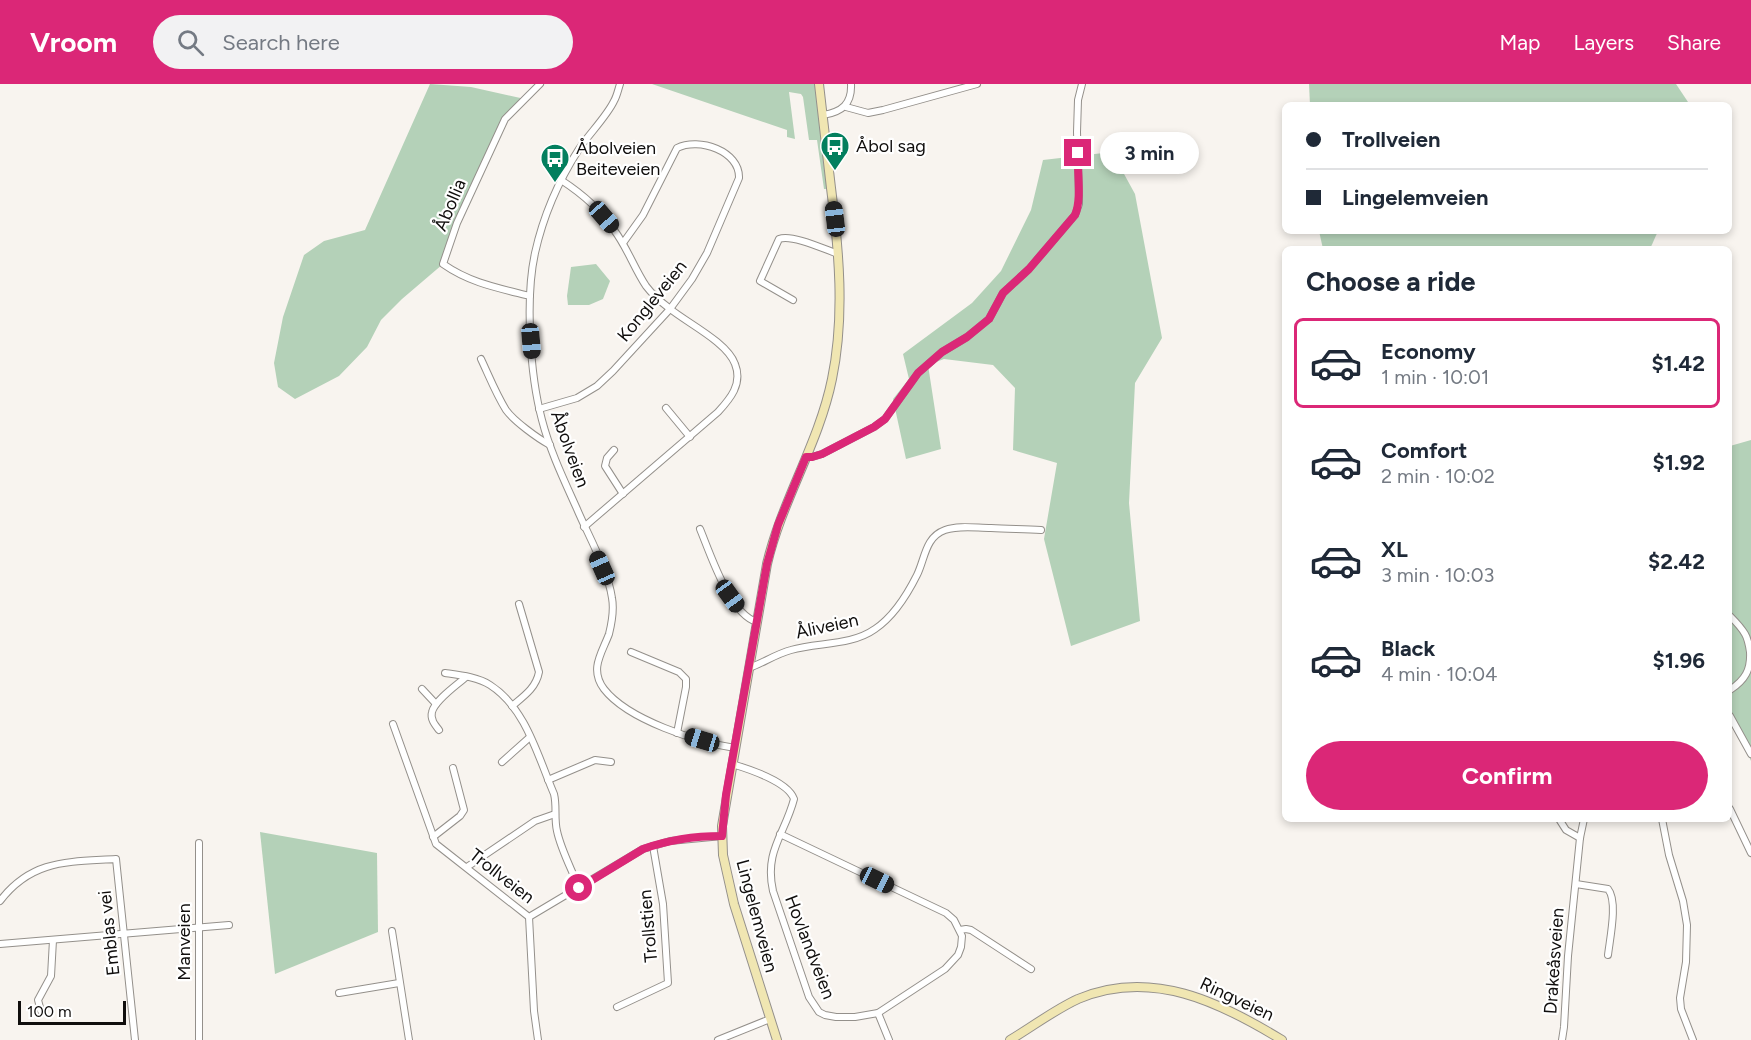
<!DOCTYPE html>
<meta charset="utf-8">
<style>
:root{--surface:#fff;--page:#f2f2f3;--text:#1f2937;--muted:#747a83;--line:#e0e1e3;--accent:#db2777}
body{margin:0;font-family:Figtree,sans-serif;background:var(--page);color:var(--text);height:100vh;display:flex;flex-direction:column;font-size:22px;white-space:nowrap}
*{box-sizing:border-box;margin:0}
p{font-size:20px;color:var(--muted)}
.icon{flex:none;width:33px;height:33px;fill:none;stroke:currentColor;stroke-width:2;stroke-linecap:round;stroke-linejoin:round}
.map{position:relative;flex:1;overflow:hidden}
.panel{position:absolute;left:1282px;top:162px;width:450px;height:576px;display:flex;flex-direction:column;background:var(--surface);border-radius:9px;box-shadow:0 3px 9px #0003}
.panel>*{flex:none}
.top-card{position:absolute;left:1282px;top:18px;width:450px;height:132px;border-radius:9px;box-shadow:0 3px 9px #0003;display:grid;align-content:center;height:132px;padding:0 24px;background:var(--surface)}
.scale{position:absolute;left:18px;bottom:15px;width:108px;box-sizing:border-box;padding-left:6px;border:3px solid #100e0d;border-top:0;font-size:16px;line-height:21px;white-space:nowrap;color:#100e0d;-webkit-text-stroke:4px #fff;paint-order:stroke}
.end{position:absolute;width:27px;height:27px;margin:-14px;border:8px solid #db2777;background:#fff;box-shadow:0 0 0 3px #fff}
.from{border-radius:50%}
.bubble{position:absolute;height:42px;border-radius:21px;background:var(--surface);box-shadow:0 3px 9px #0003;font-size:20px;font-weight:700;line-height:42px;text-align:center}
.car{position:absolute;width:18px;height:36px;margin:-18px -9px;border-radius:8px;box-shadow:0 0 4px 2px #0007;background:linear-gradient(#222 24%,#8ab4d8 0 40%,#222 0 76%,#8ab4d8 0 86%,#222 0)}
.top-card b{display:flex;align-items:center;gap:21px;height:57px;font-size:22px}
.top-card b+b{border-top:2px solid var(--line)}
.top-card i{width:15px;height:15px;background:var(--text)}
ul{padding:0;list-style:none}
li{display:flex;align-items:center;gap:18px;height:90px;margin:0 12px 9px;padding:0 12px;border:3px solid transparent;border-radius:9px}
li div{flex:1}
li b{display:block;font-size:22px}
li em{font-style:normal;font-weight:700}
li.on{border-color:var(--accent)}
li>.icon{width:54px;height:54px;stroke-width:1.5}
h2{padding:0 24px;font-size:27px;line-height:72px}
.action{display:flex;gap:12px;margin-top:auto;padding:12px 24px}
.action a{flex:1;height:69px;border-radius:36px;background:var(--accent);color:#fff;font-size:24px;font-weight:700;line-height:69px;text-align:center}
header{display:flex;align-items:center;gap:36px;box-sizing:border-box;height:84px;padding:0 30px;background:var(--accent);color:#fff}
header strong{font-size:28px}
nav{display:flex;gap:33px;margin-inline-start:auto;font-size:21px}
.search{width:420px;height:54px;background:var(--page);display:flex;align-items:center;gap:15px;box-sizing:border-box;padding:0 21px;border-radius:33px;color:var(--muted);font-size:22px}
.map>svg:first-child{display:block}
</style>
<header>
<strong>Vroom</strong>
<div class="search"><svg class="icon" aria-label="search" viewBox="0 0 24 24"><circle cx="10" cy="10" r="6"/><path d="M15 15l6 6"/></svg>Search here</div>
<nav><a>Map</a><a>Layers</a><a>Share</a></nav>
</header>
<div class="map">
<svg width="1751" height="956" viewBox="0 0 1751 956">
<rect width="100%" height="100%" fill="#f8f4ef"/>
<g fill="#b4d1b8">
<path d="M430 0 471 3 525 15 505 35 480 89 443 180 402 215 381 236 367 263 339 292 295 315 278 303 274 279 283 233 304 171 324 157 365 146Z"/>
<path d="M652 0H819L831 105H824L817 56H809L803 13 801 10 789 8 795 55 787 53V46Z"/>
<path d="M1309 0H1676L1690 21H1310Z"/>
<path d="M1112 68 1135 110 1162 254 1135 299 1129 419 1140 537 1071 562 1044 455 1057 379 1013 366 1015 304 993 281 944 275 928 281 941 365 906 375 893 315 909 295 903 270 972 219 1001 187 1031 126 1043 76Z"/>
<path d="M1319 147H1658L1650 165H1323Z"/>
<path d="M596 180 610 197 603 215 589 221H568L567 212 571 183Z"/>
<path d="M1751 356V677L1730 632V362Z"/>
<path d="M260 748 377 769 378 848 275 890Z"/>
</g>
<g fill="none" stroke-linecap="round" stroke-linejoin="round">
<g stroke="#94908b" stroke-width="8">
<g id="minor">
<path d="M620 0C618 6 617 12 614 17 607 32 589 50 579 65 559 96 543 133 535 169 525 215 530 291 542 336 550 367 564 396 577 425 588 451 608 486 612 514 614 525 612 538 609 550 602 569 589 585 604 605 628 636 697 658 735 664"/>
<path d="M846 23 868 29 883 26 977 0"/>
<path d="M823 31C842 28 852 20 851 0"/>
<path d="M561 96C581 109 601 126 614 146 627 163 634 184 646 202 652 210 661 218 669 224 687 239 727 258 735 280 743 300 730 315 718 328L584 443"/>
<path d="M530 212C498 204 470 199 443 180L457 139 505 35 540 0"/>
<path d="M793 216 760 197 779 155C792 150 824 165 838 170"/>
<path d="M481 275C489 292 496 310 506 326 514 337 537 354 550 361"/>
<path d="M666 324 690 353"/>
<path d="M539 325 577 314 597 302 613 287 670 225 692 195 707 169 739 94C740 67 699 53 677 64L643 131 623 159"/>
<path d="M614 366 607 374 605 382 623 410"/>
<path d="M806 373H812L822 370 874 343 885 335 918 289 942 268 967 253 989 235 1003 209 1029 185 1075 131 1079 120V112L1077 48 1078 16 1082 0"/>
<path d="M700 445C710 469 730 531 757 538"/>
<path d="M1730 532C1735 537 1741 543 1745 550 1748 555 1749 561 1750 568 1751 586 1745 596 1730 606"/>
<path d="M631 568 679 588 686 595V603L677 649"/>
<path d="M749 584C763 579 776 570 791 566 818 558 851 562 875 545 893 533 907 511 917 491 925 475 925 453 945 446 959 441 976 444 991 444 1008 445 1024 445 1041 446"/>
<path d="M445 589C459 591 478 593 490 601 526 624 538 673 554 710 557 722 554 734 557 747 561 766 572 786 579 804"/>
<path d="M422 605 436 620"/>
<path d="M512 622C524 612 536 604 539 588L519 520"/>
<path d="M1730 632 1751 670"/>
<path d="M393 640 436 760 529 833 643 765 670 757 722 752"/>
<path d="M439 646C435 641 430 635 432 628 435 616 457 601 466 593"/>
<path d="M502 678 530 653"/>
<path d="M732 680C749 685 788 698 794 715 785 750 764 767 773 807L809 913 819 928 825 931 836 933H855L878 929 945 885 958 871 961 863 962 852 954 836 946 829 780 750"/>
<path d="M548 696 595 676 611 678"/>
<path d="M1730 725 1751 769"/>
<path d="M1559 735 1566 746 1580 754"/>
<path d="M1662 735 1669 771 1683 817 1687 841 1686 878 1680 914 1681 925 1693 956"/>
<path d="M433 753 460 732 464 726 453 684"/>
<path d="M199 759V956"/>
<path d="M467 783 535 737 555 730"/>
<path d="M1576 800 1608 805C1618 817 1610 854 1608 871"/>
<path d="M0 817C32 775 69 778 116 775L135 956"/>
<path d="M529 833 534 927 538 956"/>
<path d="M960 846 966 845 971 846 1031 885"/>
<path d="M392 847 409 956"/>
<path d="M0 860 229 841"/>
<path d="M339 909 399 899"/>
<path d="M617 923 668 899 663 820 653 762"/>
<path d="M41 927 38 916 51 892 53 856"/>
<path d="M878 929 889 956"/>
<path d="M718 956 770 935"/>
<path d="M1562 956 1564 943 1568 872 1580 754 1584 735"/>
</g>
</g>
<g stroke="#94908b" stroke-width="10">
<g id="secondary">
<path d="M777 956 734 820 723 771 722 742 767 480C782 416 819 359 832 295 845 232 839 167 831 104 827 69 823 35 819 0"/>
<path d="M1010 956C1032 943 1054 926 1078 915 1151 884 1220 918 1282 956"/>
</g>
</g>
<use href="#minor" stroke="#fff" stroke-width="6"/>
<use href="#secondary" stroke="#f0e6b2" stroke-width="8"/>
</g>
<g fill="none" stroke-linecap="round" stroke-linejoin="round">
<path stroke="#db2777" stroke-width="8" d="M579 804 643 765C668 756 696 752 722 752L726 711 767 480 778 441 806 373H812L822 370 874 343 885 335 918 289 942 268 967 253 989 235 1003 209 1029 185 1075 131C1082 116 1077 87 1078 69"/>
</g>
<defs>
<g id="bus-pin" transform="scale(1.5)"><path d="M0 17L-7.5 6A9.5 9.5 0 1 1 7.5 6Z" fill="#037f5e" stroke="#fff"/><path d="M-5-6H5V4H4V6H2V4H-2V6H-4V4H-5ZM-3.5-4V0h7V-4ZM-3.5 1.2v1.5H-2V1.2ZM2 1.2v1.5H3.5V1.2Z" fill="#fff"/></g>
</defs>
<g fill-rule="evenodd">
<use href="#bus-pin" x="835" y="62"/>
<use href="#bus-pin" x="555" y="74"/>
</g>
<g text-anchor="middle" stroke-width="4.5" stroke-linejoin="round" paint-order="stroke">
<g font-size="18" fill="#100e0d" stroke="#fff" text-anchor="start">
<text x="856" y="68">Åbol sag</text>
<text x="576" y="70">Åbolveien<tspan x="576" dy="21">Beiteveien</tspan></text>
</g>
<g font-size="18" fill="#100e0d" stroke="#fff">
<text transform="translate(450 121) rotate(-67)" y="6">Åbollia</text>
<text transform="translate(652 217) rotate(-51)" y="6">Kongleveien</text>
<text transform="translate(570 365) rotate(70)" y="6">Åbolveien</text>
<text transform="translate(827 542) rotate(-12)" y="6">Åliveien</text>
<text transform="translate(502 792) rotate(38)" y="6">Trollveien</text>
<text transform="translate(757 832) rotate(75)" y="6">Lingelemveien</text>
<text transform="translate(648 842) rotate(-95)" y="6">Trollstien</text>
<text transform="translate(109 849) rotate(-96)" y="6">Emblas vei</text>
<text transform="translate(184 858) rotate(-90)" y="6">Manveien</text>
<text transform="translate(810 863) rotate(69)" y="6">Hovlandveien</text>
<text transform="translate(1554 877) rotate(-86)" y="6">Drakeåsveien</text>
<text transform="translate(1237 915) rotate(25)" y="6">Ringveien</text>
</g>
</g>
</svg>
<div class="scale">100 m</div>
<i class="end from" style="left:579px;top:804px"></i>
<i class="end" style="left:1078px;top:69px"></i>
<div class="bubble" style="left:1100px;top:48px;width:99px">3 min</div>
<i class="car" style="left:604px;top:133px;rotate:139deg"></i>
<i class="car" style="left:835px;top:135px;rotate:353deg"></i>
<i class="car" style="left:531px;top:257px;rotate:175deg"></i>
<i class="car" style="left:602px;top:484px;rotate:336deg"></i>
<i class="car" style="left:730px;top:512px;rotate:144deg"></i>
<i class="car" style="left:702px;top:656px;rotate:287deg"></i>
<i class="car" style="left:877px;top:796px;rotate:116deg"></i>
<div class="top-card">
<b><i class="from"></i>Trollveien</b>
<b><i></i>Lingelemveien</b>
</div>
<section class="panel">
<h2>Choose a ride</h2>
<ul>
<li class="on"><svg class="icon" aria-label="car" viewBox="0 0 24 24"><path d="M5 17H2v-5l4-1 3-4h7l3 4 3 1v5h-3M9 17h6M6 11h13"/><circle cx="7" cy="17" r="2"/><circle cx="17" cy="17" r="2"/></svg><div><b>Economy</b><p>1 min · 10:01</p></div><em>$1.42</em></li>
<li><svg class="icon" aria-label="car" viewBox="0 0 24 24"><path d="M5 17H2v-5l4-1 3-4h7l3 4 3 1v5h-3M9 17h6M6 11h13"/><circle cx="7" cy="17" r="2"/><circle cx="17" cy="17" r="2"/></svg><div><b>Comfort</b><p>2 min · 10:02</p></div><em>$1.92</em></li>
<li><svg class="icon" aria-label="car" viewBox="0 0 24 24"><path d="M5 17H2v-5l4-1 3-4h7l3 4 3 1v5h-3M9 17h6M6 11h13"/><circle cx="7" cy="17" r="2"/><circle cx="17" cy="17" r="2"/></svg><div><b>XL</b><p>3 min · 10:03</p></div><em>$2.42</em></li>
<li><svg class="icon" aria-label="car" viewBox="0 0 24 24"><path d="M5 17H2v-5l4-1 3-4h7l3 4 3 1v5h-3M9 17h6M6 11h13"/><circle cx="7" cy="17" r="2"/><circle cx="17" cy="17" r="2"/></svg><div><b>Black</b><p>4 min · 10:04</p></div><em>$1.96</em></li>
</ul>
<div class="action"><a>Confirm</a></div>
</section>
</div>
